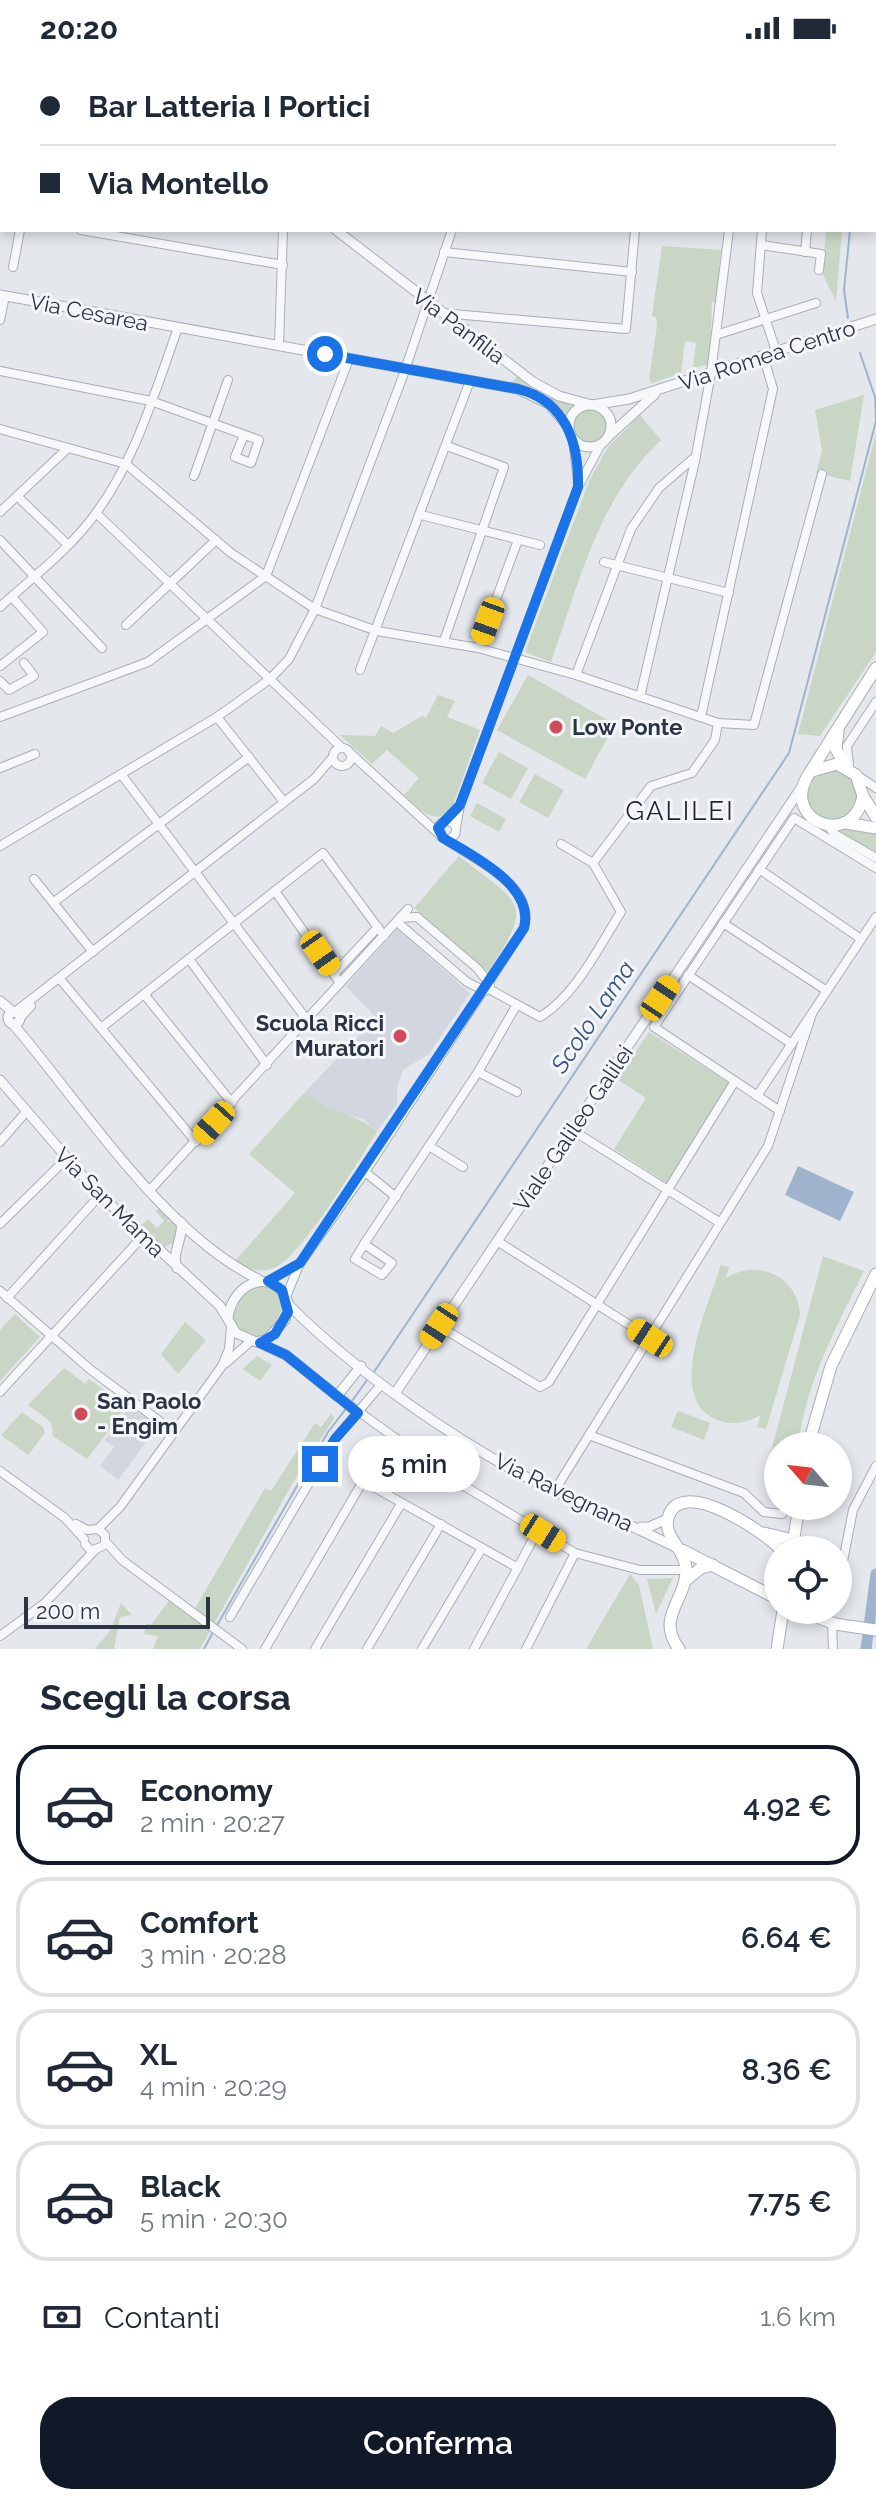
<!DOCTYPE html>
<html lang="it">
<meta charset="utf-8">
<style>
:root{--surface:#fff;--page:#f6f6f7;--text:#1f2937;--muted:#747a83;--line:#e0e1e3;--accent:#111827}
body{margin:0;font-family:Raleway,sans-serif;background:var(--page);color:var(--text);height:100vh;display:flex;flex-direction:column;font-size:30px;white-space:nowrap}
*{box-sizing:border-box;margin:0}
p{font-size:26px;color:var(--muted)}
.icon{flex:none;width:44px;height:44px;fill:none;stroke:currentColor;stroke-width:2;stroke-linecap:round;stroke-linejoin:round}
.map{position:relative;height:1593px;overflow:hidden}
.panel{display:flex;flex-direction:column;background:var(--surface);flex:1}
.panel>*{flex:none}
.hud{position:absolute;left:0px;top:0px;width:876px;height:176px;box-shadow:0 4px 12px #0003;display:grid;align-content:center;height:176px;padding:0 40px;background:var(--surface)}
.needle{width:52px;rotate:298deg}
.tools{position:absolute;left:764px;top:1376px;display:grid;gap:16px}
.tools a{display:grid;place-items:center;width:88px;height:88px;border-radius:50%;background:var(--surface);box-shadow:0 4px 12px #0003;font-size:40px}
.scale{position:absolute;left:24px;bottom:20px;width:186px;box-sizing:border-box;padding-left:8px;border:4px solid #2b3445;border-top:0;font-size:22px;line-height:28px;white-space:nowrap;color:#2b3445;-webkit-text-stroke:6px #f4f6f9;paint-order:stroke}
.end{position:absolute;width:36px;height:36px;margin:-18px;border:10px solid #1a73e8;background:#fff;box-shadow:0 0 0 4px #fff}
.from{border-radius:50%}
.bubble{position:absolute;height:56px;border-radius:28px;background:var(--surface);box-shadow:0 4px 12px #0003;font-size:26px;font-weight:600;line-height:56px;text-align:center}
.car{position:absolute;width:24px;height:48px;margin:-24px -12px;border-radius:10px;box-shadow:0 0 6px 2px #0007;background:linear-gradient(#f5c518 24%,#345 0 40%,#f5c518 0 76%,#345 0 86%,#f5c518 0)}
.hud b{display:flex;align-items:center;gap:28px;height:76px;font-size:30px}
.hud b+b{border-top:2px solid var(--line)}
.hud i{width:20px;height:20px;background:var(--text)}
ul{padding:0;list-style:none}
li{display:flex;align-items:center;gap:24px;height:120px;margin:0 16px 12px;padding:0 24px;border:4px solid var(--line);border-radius:32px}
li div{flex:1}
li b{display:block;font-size:30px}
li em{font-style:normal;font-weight:600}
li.on{border-color:var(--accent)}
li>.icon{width:72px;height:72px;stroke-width:1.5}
h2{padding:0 40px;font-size:36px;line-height:96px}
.pay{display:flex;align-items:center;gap:20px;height:88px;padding:0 40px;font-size:30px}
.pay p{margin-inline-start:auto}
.action{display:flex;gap:16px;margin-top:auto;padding:16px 40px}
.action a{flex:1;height:92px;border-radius:32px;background:var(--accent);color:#fff;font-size:32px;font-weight:600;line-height:92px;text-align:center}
.status{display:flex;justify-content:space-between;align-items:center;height:56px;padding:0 40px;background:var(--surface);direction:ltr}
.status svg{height:22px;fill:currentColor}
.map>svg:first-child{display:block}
</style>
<div class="status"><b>20:20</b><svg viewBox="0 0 49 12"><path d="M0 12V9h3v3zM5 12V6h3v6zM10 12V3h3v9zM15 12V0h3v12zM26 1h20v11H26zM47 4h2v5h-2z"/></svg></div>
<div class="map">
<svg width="876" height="1593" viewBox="0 0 876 1593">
<rect width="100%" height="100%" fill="#e4e7ec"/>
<g fill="#d2d6de">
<path d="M397 873 470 937 429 998 403 1014 397 1031V1048L377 1076 363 1063 321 1051 304 1037 376 962 346 930Z"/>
<path d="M130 1350 158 1370 118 1424 100 1410 114 1391 105 1384Z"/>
</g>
<g fill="#c9d6c5">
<path d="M826 174H842L836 245 822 217Z"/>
<path d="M662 190 721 194 716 246H712L710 308 693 312 696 287 685 285 681 317 652 327 649 323 657 270 656 261 652 260Z"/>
<path d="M519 318 582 349 568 365 552 346 504 326H512Z"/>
<path d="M864 339 850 425 816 417 822 395 815 354Z"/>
<circle cx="590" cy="370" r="18"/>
<path d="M640 359 661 384C598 443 579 527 551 606L525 596 590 423 608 391Z"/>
<path d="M876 377V596L820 680 798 678Z"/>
<path d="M528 619 615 668 585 723 497 674Z"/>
<path d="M438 639 455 645 447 661 480 674 452 752C436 773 418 751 404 739L419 722 387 694 372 708 340 679 375 680 381 670 393 677 422 660 426 662Z"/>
<path d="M499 696 528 712 511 743 482 727Z"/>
<circle cx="832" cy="739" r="26"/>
<path d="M535 718 564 734 548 762 519 746Z"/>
<path d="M477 747 506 763 499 776 470 760Z"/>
<path d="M851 771 876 776V796L834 773Z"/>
<path d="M459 800C520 849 536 844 488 916L414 852Z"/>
<path d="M649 976 729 1027 667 1127 614 1093 646 1042 617 1023Z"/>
<path d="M304 1037C327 1056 355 1056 377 1076 357 1106 303 1198 276 1211 263 1218 246 1213 236 1204L295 1137 249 1098Z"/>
<path d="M159 1152 170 1162 167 1166 172 1165 180 1173 175 1186 163 1192 140 1170 148 1163 157 1172 164 1165 156 1155Z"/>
<path d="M823 1200 864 1215C836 1272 806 1326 798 1390H778V1413L767 1411Z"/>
<path d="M721 1209 729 1211 726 1222C757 1203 798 1219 800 1259L766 1373 757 1371 761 1358C749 1367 734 1369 720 1365 662 1346 709 1248 721 1209Z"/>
<path d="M255 1229 277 1232 284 1248 275 1269 258 1282 238 1276 232 1263 242 1240Z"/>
<path d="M15 1258 40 1281 0 1325V1274Z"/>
<path d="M185 1266 206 1284 178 1318 161 1298Z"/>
<path d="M257 1300 272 1309 260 1325 243 1313Z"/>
<path d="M64 1312 85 1328 89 1323 127 1350 87 1403 53 1380 51 1366 28 1349Z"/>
<path d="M678 1355 710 1367 704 1384 671 1371Z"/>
<path d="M22 1356 43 1371 45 1377 28 1399 1 1379Z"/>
<path d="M331 1358 334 1362 291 1430 200 1593H153L158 1580 144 1578 147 1567 151 1569 169 1545 190 1561 265 1432 271 1435 315 1367 321 1371Z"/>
<path d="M630 1518 639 1529 653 1593H586Z"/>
<path d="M673 1522 656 1558 647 1523Z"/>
<path d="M121 1547 132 1559 120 1561 114 1593H95L110 1575Z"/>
</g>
<path fill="#9fb4cc" d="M798 1110 854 1136 840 1165 785 1139Z"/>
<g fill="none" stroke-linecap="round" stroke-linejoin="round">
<g stroke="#9fb4cc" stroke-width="2">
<path d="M865 2V0"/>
<path d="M848 262 844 234 850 174"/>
<path d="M374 1316 789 697 876 365 875 341 860 297"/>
<path d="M352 1345 367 1324"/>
<path d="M216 1571 328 1376 348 1350"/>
<path d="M204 1593 213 1576"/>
</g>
<path stroke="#9fb4cc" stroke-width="11" d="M866 1593 876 1518"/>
<g stroke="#a9aeb7" stroke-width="10">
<g id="minor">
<path d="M286 2 287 0"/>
<path d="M596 2V0"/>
<path d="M640 2V0"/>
<path d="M682 2 683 0"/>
<path d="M725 2V0"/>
<path d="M0 20H2"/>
<path d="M0 160H2"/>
<path d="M81 174 283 209"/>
<path d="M762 174 757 237 776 295"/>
<path d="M761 189 821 198 819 214"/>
<path d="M444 196 632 216"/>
<path d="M805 196 807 174"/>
<path d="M13 211 20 174"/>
<path d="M442 257 626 273 635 174"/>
<path d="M0 264 5 240"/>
<path d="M716 279 816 247"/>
<path d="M279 289 283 174"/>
<path d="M0 315 151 345 259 384 251 407 235 401 244 379"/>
<path d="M0 373 126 408 231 497 315 553 377 575 478 592 576 619 718 667 754 669 822 418"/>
<path d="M573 383 578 426"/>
<path d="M194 420 228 324"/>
<path d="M17 440 68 489"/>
<path d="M0 456 68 392"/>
<path d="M96 457 342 692"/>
<path d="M421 459 540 489"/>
<path d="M0 484 102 592"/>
<path d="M604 506 729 537"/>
<path d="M0 551C33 521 70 493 96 457 136 403 155 335 178 272"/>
<path d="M126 569 216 484"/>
<path d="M444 585 504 411 447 390"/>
<path d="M478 592 518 484"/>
<path d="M0 610 43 576 12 541"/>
<path d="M360 614 470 325"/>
<path d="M576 619 631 473 659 432 695 401"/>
<path d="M0 625 9 634 34 620 24 607"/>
<path d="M640 641 695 405 711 317 729 174"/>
<path d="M0 661 148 606 266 520 349 303"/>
<path d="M217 661 284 746"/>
<path d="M701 661 773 333 763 299"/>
<circle cx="342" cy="701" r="9"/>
<path d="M349 696 439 778"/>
<path d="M849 709 847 690 876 646"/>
<path d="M0 712 35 698"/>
<path d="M121 718 307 964"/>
<path d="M857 719 876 732"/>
<circle cx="447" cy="774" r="9"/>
<path d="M828 769 833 777 876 802"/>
<path d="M456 771 460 749 578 431 601 388"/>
<path d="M0 790 217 661 270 623 289 603 315 553 403 320 452 174"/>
<path d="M593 807 651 730 692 717 715 684 718 667"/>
<path d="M759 813 861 883"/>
<path d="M34 823 93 896"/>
<path d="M275 835 340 927"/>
<path d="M54 846 249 701"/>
<path d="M400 862 417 861 478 913 490 929"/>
<path d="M397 866 467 926 485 935"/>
<path d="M723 867 827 935"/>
<path d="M189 903 267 1009"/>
<path d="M334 918 378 871"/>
<path d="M688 919 792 988"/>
<path d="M60 923 196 1086"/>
<path d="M487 932 540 961C576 939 598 892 621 856L593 807 561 788"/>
<path d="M144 938 232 1047"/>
<path d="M15 956 314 723 333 701"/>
<path d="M20 962 31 950"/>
<path d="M101 972 323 797 384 880"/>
<path d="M478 1016 517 1036"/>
<path d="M757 1040 876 861"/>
<path d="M780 1055 654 971 794 762 876 812"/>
<path d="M572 1074 719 1166"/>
<path d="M0 1086 25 1057"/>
<path d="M429 1090 463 1111"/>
<path d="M365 1116 396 1141"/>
<path d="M150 1134 408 853"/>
<path d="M0 1168 66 1103"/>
<path d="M497 1185 650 1282"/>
<path d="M364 1188 392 1207 382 1219 355 1203 364 1188 478 1016 516 950"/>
<path d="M268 1225 298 1209"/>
<path d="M0 1235 91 1314 174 1376"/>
<path d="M286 1241 299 1209 365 1116 524 872C536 828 474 804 445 783"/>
<path d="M7 1242 100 1139"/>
<path d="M439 1270 540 1331 549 1326 735 1025"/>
<path d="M226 1307 251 1285"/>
<path d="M0 1336 143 1180"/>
<path d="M337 1340 451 1422 575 1497 640 1514H682"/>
<path d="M589 1379 744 1437 764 1456 782 1458 788 1450"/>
<path d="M0 1415 65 1462 84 1483"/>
<path d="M363 1425 518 1512"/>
<path d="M370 1430 400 1386"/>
<path d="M555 1434 768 1090 812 958"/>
<path d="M76 1468 87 1474 98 1473 105 1479V1489L91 1495 85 1488"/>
<path d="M98 1473 120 1451 222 1310 229 1293 231 1270"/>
<path d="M106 1486 122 1504 242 1593"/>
<path d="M838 1531 853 1454 876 1410"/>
<path d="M230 1561 335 1383 379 1331"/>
<path d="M832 1567 833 1593"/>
<path d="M0 1580 45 1547 94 1495"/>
<path d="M265 1593 363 1425 393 1381"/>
<path d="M315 1593 401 1448"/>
<path d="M367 1593 441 1468"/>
<path d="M422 1593 482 1492"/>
<path d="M474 1593 538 1474"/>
<path d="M526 1593 575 1497"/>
</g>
</g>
<g stroke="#a9aeb7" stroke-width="11">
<g id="tertiary">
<path d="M0 89H2"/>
<path d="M336 174 533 326 559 340 592 349 629 343 876 263"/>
<path d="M0 239 518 333 549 348 569 372"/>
<circle cx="590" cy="370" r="21"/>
<path d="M610 379 655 338"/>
<path d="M0 945 13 956"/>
<circle cx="14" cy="962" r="6"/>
<path d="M12 967C81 1047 162 1176 258 1223"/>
<path d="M0 1024 93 1132 220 1250 236 1277 256 1286 267 1283 285 1264 289 1249C276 1208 232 1226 228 1262"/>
<path d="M177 1212C171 1196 184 1182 181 1166"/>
<path d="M289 1249C353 1314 457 1386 538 1427 584 1450 632 1469 677 1492"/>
<path d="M260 1287 286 1299 337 1340 361 1310"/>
<path d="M396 1336 803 729"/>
<path d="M641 1471H649L667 1463"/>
</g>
</g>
<g stroke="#a9aeb7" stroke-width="13">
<g id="secondary">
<path d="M838 676 836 693 846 711"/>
<path d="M812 715 837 708 856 719 863 740C854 792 782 767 807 721L876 612"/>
<path d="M863 740 876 761"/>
<path d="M846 767 876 772"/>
<path d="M808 1390 831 1310 876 1218"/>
<path d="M764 1477 785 1482 793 1488"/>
<path d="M682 1494 778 1543"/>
<path d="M792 1494 799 1450"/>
<path d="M685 1525 701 1512 713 1509"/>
<path d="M799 1554 835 1568 876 1574"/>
<path d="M679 1593C655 1561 687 1544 686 1513 686 1494 663 1481 668 1462 679 1418 765 1476 781 1494"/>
<path d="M777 1593 783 1554"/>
</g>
</g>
<use href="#minor" stroke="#f7f8fa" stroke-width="8"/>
<use href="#tertiary" stroke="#f7f8fa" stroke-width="9"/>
<use href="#secondary" stroke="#fff" stroke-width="11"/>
<g stroke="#7d8696" stroke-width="5">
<g id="rail">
<path d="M137 0 157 2"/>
<path d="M177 0 199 2"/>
<path d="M874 51H876"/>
<path d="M874 67H876"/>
</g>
</g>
<use href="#rail" stroke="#f4f6f9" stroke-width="2" stroke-dasharray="6" stroke-linecap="butt"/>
</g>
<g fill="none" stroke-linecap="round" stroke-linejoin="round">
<path stroke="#1a73e8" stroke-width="10" d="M320 1408 335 1383 358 1357 286 1299 260 1287 275 1278 288 1256 282 1234 268 1225 300 1207 524 872C535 830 473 800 443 782L438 772 460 749 578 431C579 386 565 345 518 333L325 298"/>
</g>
<g fill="#d1495b" stroke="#f4f6f9" stroke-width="3">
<circle cx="556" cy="671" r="8"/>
<circle cx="400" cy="980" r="8"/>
<circle cx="81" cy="1358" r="8"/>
</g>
<g text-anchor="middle" stroke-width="6" stroke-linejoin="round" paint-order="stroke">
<g font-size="22" fill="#2b3445" stroke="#f4f6f9">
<text transform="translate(89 256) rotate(11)" y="8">Via Cesarea</text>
<text transform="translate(459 270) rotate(37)" y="8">Via Panfilia</text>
<text transform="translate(767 299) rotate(-18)" y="8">Via Romea Centro</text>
<text transform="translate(573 1072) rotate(-56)" y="8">Viale Galileo Galilei</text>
<text transform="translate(110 1146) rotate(45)" y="8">Via San Mama</text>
<text transform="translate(564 1436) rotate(26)" y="8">Via Ravegnana</text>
</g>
<g font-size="22" font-weight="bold" fill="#2b3445" stroke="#f4f6f9" text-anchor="start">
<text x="572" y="679">Low Ponte</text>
<text x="384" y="975" text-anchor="end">Scuola Ricci<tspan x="384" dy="25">Muratori</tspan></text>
<text x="97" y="1353">San Paolo<tspan x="97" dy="25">- Engim</tspan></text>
</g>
<g font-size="24" font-style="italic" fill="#34527a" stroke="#f4f6f9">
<text transform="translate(593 961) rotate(-56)" y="8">Scolo Lama</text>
</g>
<g font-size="26" letter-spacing="2" fill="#1d2536" stroke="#f4f6f9">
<text x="680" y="764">GALILEI</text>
</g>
</g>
</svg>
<div class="tools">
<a><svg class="needle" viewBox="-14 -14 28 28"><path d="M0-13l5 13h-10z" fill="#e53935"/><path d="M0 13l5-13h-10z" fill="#747a83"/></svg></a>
<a><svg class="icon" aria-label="locate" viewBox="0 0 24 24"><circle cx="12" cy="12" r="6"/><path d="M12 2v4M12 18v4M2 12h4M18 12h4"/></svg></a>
</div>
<div class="scale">200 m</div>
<i class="end from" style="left:325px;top:298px"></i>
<i class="end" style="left:320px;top:1408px"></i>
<div class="bubble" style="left:348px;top:1380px;width:132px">5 min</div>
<i class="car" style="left:488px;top:565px;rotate:200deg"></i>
<i class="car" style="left:320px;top:897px;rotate:145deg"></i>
<i class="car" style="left:660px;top:942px;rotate:34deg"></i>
<i class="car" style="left:214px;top:1067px;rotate:222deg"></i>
<i class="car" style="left:439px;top:1270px;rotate:213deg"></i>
<i class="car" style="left:650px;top:1282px;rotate:303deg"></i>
<i class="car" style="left:543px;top:1477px;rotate:122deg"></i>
<div class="hud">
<b><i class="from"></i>Bar Latteria I Portici</b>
<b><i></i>Via Montello</b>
</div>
</div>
<section class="panel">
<h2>Scegli la corsa</h2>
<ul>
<li class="on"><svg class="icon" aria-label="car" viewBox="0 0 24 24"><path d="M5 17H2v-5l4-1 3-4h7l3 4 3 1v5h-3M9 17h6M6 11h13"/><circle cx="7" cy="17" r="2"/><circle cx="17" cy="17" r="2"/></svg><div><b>Economy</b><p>2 min · 20:27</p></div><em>4.92 €</em></li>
<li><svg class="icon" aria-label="car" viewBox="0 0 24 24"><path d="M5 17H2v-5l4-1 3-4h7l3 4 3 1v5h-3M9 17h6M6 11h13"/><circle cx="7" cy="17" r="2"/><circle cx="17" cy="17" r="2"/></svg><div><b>Comfort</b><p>3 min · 20:28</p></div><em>6.64 €</em></li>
<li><svg class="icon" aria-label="car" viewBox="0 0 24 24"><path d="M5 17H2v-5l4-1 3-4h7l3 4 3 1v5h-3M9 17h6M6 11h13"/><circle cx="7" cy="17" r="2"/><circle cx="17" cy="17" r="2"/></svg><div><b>XL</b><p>4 min · 20:29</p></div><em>8.36 €</em></li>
<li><svg class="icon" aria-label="car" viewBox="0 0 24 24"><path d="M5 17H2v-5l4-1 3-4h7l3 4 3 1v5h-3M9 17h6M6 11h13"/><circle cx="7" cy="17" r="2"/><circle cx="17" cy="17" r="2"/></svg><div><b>Black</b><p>5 min · 20:30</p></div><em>7.75 €</em></li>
</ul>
<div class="pay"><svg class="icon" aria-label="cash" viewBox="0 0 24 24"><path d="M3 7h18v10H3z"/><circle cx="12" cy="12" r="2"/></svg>Contanti<p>1.6 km</p></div>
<div class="action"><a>Conferma</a></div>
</section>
